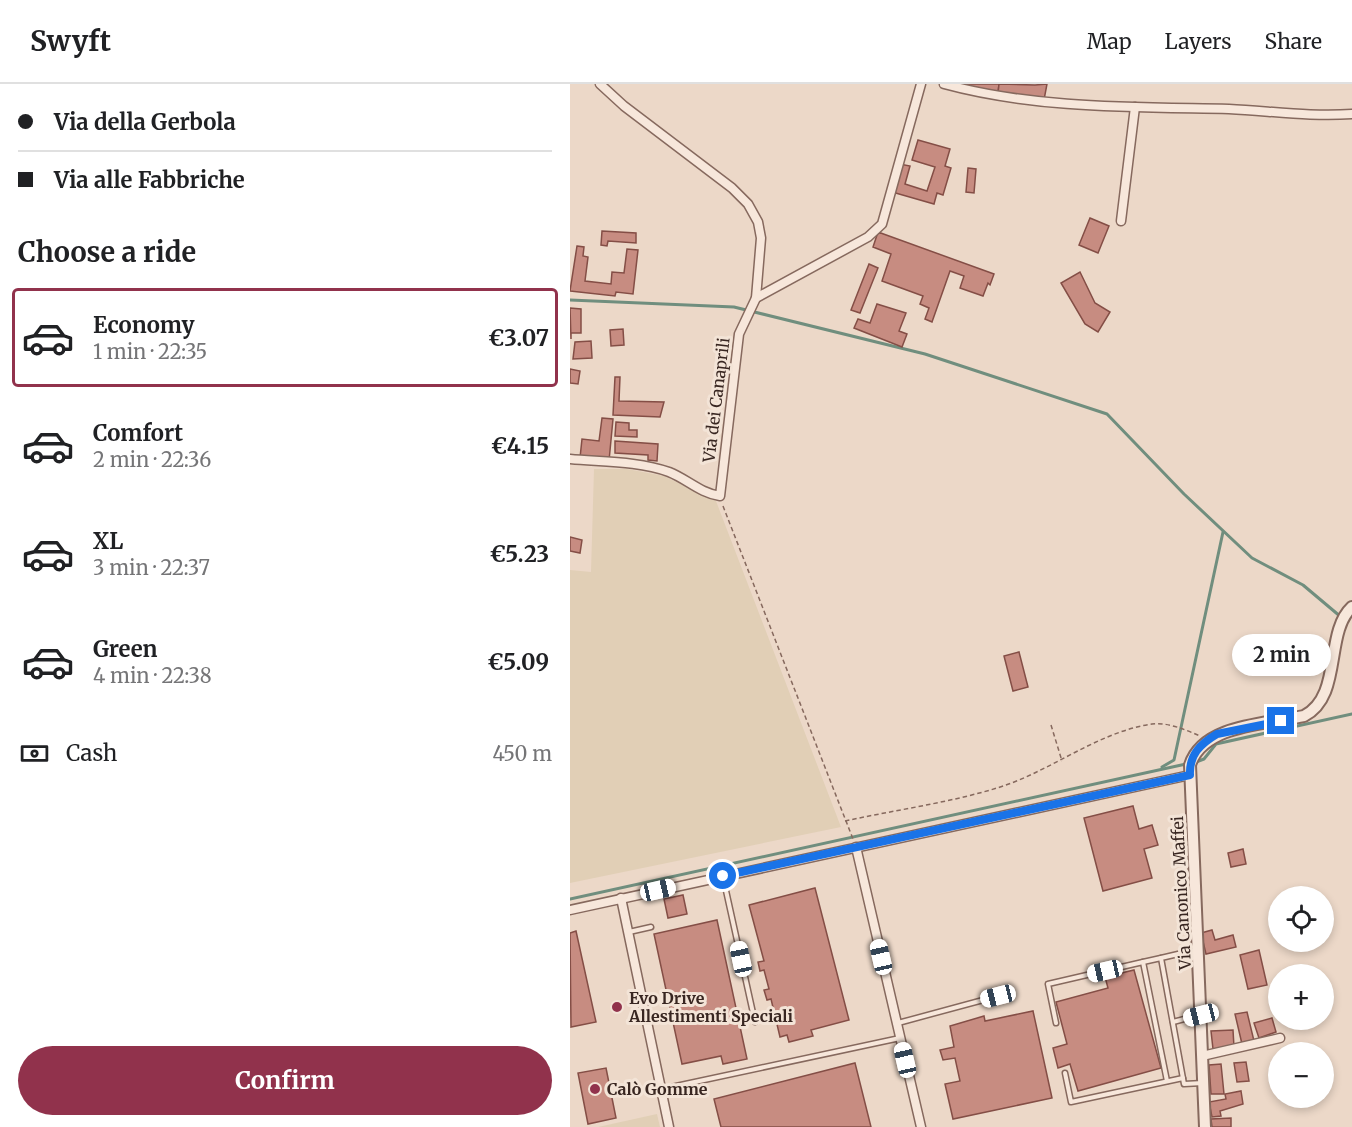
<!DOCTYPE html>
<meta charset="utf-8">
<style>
:root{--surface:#fff;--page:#f2f2f2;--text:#202124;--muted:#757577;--line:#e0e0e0;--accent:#91324c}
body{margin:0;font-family:Merriweather,serif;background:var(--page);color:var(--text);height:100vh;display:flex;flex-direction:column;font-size:22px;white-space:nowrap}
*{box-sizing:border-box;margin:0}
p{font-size:20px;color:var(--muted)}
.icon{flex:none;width:33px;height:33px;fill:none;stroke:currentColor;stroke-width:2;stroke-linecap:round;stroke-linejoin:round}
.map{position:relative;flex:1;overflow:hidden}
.sheet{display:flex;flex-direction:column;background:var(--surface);width:570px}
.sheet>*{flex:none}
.guide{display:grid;align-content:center;height:132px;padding:0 18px;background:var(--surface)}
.controls{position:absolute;left:698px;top:802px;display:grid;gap:12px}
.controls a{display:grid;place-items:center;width:66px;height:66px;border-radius:50%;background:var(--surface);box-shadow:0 3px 9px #0003;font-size:30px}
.end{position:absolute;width:27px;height:27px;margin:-14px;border:8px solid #1a73e8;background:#fff;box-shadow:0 0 0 3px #fff}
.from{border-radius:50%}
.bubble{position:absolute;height:42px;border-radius:21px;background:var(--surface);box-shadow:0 3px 9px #0003;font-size:20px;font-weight:700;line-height:42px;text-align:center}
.car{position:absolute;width:18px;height:36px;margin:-18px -9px;border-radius:8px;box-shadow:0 0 4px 2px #0007;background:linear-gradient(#fff 24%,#345 0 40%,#fff 0 76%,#345 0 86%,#fff 0)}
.guide b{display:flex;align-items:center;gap:21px;height:57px;font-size:22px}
.guide b+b{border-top:2px solid var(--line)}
.guide i{width:15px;height:15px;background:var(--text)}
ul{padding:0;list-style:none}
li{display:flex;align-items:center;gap:18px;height:99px;margin:0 12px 9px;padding:0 6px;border:3px solid transparent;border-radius:6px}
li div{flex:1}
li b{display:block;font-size:22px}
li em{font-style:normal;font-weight:700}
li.on{border-color:var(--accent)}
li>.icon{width:54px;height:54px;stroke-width:1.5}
h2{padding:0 18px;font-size:27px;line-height:72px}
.pay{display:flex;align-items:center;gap:15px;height:66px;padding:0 18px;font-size:22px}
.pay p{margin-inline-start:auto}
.action{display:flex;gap:12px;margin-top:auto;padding:12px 18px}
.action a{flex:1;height:69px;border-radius:36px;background:var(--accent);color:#fff;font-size:24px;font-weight:700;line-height:69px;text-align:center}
header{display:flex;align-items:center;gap:36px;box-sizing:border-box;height:84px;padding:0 30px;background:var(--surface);border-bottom:2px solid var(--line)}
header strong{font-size:28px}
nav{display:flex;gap:33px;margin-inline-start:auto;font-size:21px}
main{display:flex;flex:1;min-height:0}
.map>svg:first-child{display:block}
</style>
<header>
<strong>Swyft</strong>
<nav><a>Map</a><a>Layers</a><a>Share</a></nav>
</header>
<main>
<section class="sheet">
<div class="guide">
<b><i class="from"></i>Via della Gerbola</b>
<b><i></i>Via alle Fabbriche</b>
</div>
<h2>Choose a ride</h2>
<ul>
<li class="on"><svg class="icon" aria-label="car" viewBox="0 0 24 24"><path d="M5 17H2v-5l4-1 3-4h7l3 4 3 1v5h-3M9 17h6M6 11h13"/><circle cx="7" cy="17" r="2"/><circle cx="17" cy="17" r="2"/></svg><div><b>Economy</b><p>1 min · 22:35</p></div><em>€3.07</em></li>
<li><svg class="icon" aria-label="car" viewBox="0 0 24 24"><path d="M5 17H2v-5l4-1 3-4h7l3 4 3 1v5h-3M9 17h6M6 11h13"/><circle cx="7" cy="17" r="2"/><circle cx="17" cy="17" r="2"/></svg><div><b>Comfort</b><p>2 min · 22:36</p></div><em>€4.15</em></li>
<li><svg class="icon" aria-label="car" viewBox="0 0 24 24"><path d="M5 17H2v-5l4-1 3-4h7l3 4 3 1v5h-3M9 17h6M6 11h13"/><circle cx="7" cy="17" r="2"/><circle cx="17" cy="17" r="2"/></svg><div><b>XL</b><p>3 min · 22:37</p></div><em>€5.23</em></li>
<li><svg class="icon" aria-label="car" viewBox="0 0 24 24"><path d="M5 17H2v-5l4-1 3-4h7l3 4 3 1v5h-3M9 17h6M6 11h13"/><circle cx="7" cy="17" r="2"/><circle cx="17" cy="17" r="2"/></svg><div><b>Green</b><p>4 min · 22:38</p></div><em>€5.09</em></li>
</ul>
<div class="pay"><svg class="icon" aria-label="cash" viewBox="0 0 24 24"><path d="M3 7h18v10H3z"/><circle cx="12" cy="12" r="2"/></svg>Cash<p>450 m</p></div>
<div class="action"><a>Confirm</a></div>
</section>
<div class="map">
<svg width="782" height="1043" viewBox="0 0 782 1043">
<rect width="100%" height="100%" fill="#ecd8c8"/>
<g fill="#e1cfb6">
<path d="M24 385H57L94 392 146 417 271 743 0 799V486L21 488Z"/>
<path d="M87 1030 90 1043H28Z"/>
</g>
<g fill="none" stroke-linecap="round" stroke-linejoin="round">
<g stroke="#708e7e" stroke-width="3">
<path d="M0 216 164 223 355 270 537 330 614 410 682 474 733 501 771 533"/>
<path d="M626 678 634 675 646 660 782 630"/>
<path d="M592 683 604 676 653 448"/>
<path d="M0 815 616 680"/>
</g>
</g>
<g fill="#c78c81" stroke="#844e46" stroke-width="1.5">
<path d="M384 0H429L428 9Z"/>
<path d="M429 0 465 1 477 0 474 16 428 9Z"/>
<path d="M348 56 380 65 375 82 381 84 373 111 367 109 364 120 322 108 330 80 340 82 335 100 357 107 365 83 342 76Z"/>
<path d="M398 84 406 85 404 109 396 108Z"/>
<path d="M520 134 539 142 528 169 509 161Z"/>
<path d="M32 147 66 149V159L38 157 37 162 31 161Z"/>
<path d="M308 148 424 190 420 201 418 199 413 212 390 204 394 192 380 187 362 238 355 235 359 224 350 220 353 212 312 197 321 170 303 163Z"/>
<path d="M7 162 14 163 13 172 18 173 15 197 41 200 42 188 54 189 57 165 68 166 63 210 46 208 45 212 0 207Z"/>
<path d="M299 180 308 184 290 229 281 226Z"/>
<path d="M510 188 525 219 540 228 528 248 515 240 491 199Z"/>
<path d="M307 220 336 229 329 247 337 250 332 263 284 244 288 235 300 239Z"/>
<path d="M0 224 11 225V249H1V255Z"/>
<path d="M53 245 54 261 41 262 40 246Z"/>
<path d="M21 257 22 274 3 275 5 258Z"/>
<path d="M0 285 10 287 8 300 0 299Z"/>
<path d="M45 293H50L49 317 94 318 90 333 43 331Z"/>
<path d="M32 334 43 335 39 377 10 374 12 355 29 357Z"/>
<path d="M46 338 59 339V346H67V353L45 352Z"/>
<path d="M45 357 88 360 87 377 78 376V371L45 369Z"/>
<path d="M0 453 12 456 10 469 0 467Z"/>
<path d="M449 568 458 603 443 607 434 572Z"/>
<path d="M563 722 569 745 582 741 588 761 574 765 582 794 533 807 514 734Z"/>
<path d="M673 765 676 780 661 783 658 769Z"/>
<path d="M245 804 279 936 241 946 243 952 219 958 217 951 210 953 201 915 197 916 194 906 199 905 194 886 190 887 188 878 194 877 179 821Z"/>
<path d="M113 811 117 830 98 834 94 815Z"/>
<path d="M147 836 177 975 153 980 151 972 112 980 84 850Z"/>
<path d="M642 846 645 856 663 851 666 863 636 870 631 849Z"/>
<path d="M6 847 26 938 1 943 0 849Z"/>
<path d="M689 866 697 901 678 905 670 871Z"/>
<path d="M564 886 591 984 508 1007 500 980 488 984 483 964 497 960 486 918 538 904 535 893Z"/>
<path d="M463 927 482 1014 383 1035 375 1000 390 997 385 974 373 976 370 966 384 963 380 942 414 932 415 937Z"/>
<path d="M677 928 684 957 672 960 665 930Z"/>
<path d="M702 934 706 948 689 954 684 939Z"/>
<path d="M663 946 664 963 643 965 641 947Z"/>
<path d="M676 978 679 997 667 998 664 979Z"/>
<path d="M285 979 301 1043H151L144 1015Z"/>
<path d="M651 980 654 1010H641L639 981Z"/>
<path d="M36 984 46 1034 18 1040 8 989Z"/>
<path d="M671 1007 673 1020 650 1027 651 1032 642 1033 639 1018 656 1015 655 1010Z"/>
<path d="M661 1034V1043H642L641 1035Z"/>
</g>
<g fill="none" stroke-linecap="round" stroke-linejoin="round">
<g stroke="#86695e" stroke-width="7">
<g id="service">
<path d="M153 793 185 938"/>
<path d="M59 848 81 843"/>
<path d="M625 866 591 874 614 1000 633 999"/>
<path d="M573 878 591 874"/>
<path d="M603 938 629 931"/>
<path d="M328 939 428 912"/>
<path d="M486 939 478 900 573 878 597 997"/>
<path d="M495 989 501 1018 613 994"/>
<path d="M92 1005 330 954"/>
</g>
</g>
<g stroke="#86695e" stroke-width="11">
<g id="minor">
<path d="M374 0C466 25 565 23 659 25 701 27 741 33 782 30"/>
<path d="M551 137 565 23"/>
<path d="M186 214 298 153 312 140 351 0"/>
<path d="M0 375C32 378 68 377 99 388 117 395 130 409 150 412L169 250 186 214 191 154 188 138 178 120 162 104 54 22 30 0"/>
<path d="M286 763 351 1043"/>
<path d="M51 814 99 1043"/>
<path d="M0 826 620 691"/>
<path d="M632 972 710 954"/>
</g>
</g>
<g stroke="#86695e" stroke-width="14">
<path id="tertiary" d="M635 1043 620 681C633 640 697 640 734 632 773 612 754 549 782 523"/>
</g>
<g stroke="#86695e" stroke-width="1.5" stroke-dasharray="4.5 3" stroke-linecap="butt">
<path d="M153 422 283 755"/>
<path d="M481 641 492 677"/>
<path d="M275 737C325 726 378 719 427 704 480 688 527 648 582 640 598 638 616 646 630 652"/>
</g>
<use href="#service" stroke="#f7e7db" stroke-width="4"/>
<use href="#minor" stroke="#f7e7db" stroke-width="8"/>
<use href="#tertiary" stroke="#f7e7db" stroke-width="10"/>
</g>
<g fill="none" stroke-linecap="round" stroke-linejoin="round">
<path stroke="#1a73e8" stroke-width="8" d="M153 792 620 691C619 671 630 660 647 650L711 637"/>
</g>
<g fill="#91324c" stroke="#f3e4d7" stroke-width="2">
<circle cx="47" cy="923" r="6"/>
<circle cx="25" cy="1005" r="6"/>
</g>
<g text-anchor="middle" stroke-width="6" stroke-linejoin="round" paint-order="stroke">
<g font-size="16" fill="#382621" stroke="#f3e4d7">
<text transform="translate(146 316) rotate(-83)" y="6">Via dei Canaprili</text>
<text transform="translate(611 809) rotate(-93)" y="6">Via Canonico Maffei</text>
</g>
<g font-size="16" font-weight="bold" fill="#382621" stroke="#f3e4d7" text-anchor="start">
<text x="59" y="920">Evo Drive<tspan x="59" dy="18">Allestimenti Speciali</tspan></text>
<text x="37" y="1011">Calò Gomme</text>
</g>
</g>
</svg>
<div class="controls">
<a><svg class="icon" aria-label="locate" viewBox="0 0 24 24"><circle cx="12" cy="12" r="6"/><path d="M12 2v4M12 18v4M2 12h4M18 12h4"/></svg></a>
<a>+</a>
<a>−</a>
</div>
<i class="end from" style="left:153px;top:792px"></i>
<i class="end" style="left:711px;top:637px"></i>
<div class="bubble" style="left:662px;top:550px;width:99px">2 min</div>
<i class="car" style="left:88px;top:806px;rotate:77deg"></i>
<i class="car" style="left:311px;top:873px;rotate:347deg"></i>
<i class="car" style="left:171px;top:875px;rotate:348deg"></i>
<i class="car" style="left:535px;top:887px;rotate:257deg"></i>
<i class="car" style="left:428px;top:912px;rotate:256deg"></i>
<i class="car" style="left:631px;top:931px;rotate:256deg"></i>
<i class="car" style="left:335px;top:976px;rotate:347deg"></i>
</div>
</main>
